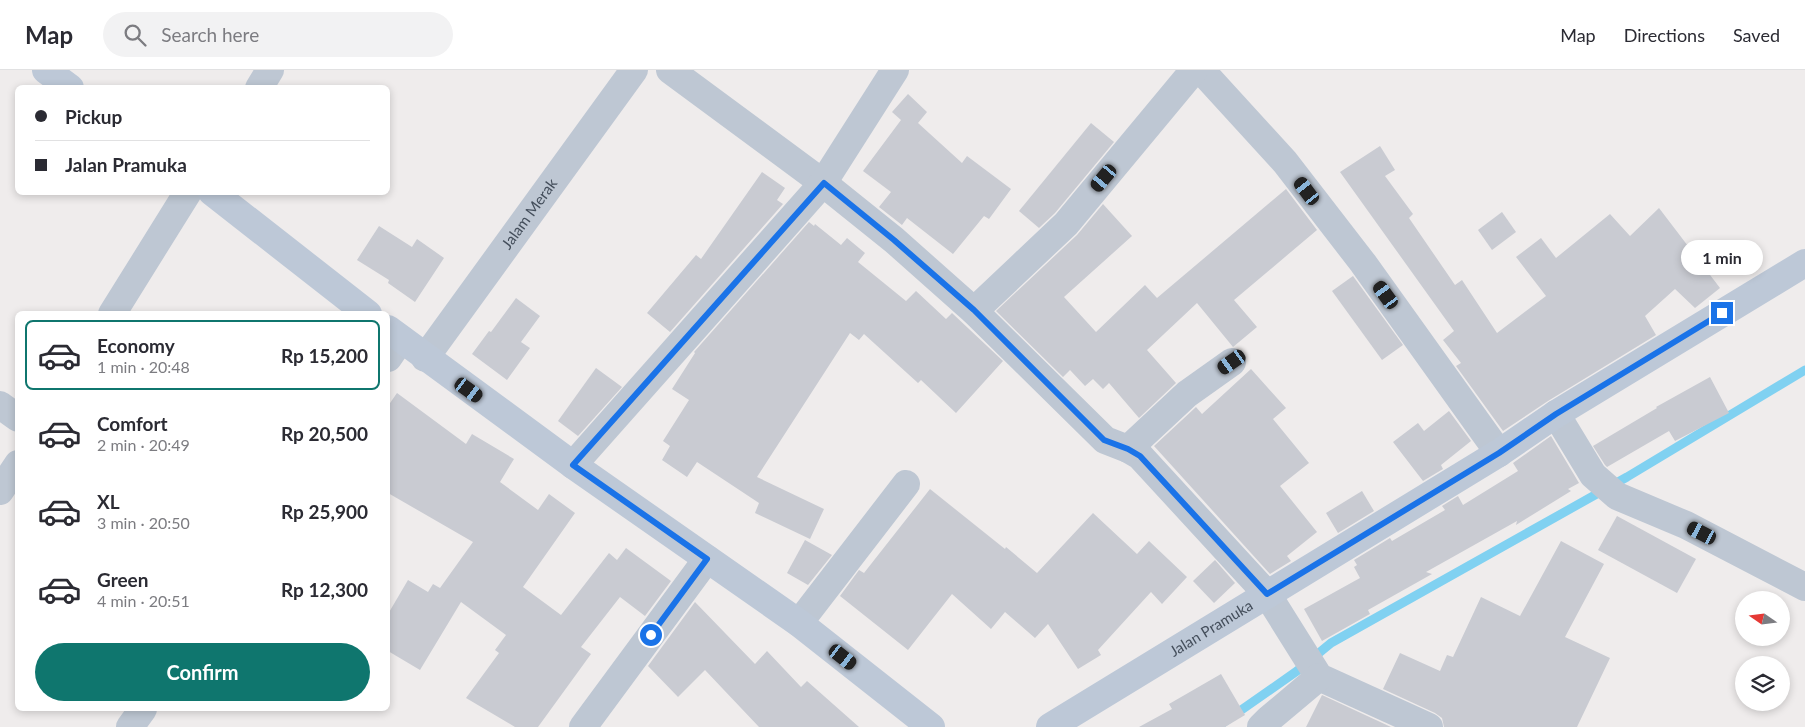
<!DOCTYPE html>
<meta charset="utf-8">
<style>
:root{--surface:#fff;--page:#f2f2f3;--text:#2b2b33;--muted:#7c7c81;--line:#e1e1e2;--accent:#0f766e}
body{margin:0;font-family:Lato,sans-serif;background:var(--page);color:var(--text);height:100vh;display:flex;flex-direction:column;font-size:19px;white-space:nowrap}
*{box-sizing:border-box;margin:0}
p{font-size:16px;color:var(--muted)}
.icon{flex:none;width:28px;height:28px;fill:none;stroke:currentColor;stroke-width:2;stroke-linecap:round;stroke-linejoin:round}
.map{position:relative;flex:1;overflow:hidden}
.panel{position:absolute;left:15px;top:241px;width:375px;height:400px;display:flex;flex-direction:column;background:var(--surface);border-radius:8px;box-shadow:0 2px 8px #0003}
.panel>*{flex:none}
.top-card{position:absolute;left:15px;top:15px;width:375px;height:110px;border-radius:8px;box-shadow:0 2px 8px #0003;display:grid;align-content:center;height:110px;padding:0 20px;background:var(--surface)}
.needle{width:32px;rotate:284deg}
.tools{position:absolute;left:1735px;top:521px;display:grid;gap:10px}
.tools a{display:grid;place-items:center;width:55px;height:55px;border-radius:50%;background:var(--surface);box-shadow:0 2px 8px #0003;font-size:25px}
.end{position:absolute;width:22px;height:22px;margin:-11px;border:6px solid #1a73e8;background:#fff;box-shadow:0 0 0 2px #fff}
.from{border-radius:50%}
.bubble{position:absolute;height:35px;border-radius:18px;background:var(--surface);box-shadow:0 2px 8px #0003;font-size:16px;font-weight:700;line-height:35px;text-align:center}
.car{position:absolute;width:15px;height:30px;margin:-15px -8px;border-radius:6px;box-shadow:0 0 4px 1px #0007;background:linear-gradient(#222 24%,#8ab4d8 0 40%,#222 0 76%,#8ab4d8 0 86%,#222 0)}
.top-card b{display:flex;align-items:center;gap:18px;height:48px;font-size:19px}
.top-card b+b{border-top:1px solid var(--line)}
.top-card i{width:12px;height:12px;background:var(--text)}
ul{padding:9px 0 0;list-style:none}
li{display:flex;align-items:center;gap:15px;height:70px;margin:0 10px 8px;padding:0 10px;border:2px solid transparent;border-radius:8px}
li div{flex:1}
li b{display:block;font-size:19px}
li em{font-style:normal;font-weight:700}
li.current{border-color:var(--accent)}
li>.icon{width:45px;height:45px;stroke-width:1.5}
.button{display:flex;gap:10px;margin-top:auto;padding:10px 20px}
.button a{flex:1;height:58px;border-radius:30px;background:var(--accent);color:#fff;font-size:20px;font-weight:700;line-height:58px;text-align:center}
header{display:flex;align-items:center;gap:30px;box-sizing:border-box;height:70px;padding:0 25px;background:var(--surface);border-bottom:1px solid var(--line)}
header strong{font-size:24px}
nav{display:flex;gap:28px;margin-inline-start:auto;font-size:18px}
.search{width:350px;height:45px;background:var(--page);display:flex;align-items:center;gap:12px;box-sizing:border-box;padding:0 18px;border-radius:28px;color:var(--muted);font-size:19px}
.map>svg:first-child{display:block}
</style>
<header>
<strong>Map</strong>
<div class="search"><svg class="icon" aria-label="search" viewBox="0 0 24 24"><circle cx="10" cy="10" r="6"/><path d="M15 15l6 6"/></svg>Search here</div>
<nav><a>Map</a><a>Directions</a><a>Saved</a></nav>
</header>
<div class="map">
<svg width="1805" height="657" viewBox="0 0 1805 657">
<rect width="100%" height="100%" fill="#efecec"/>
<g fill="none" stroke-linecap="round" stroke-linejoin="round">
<path stroke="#80d1f1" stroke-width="9" d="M1217 657 1297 601 1331 573 1627 407 1805 300"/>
</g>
<g fill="#c9cbd2">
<path d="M908 24 927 42 918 53 962 93 967 86 1011 119 989 149 984 146 953 184 907 148 902 155 879 137 891 122 863 101 901 50 892 42Z"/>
<path d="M1091 53 1114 72 1055 143 1039 158 1019 141Z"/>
<path d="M1380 76 1395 100 1385 106 1413 144 1409 148 1455 215 1462 210 1497 263 1546 226 1516 187 1541 168 1556 188 1610 144 1630 166 1659 138 1720 218 1695 238 1675 219 1645 246 1656 265 1548 331 1503 361 1456 296 1461 293 1443 270 1454 261 1340 102Z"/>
<path d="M762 102 785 118 777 130 783 134 670 262 647 243 696 185 701 189Z"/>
<path d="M1286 119 1317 160 1234 230 1257 257 1233 277 1197 233 1147 280 1176 313 1139 348 1109 313 1103 319 1093 309 1085 316 1070 300 1063 307 996 241 1077 165 1103 134 1132 166 1064 227 1096 262 1145 215 1157 228Z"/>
<path d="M1502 142 1516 162 1492 180 1478 160Z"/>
<path d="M809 152 814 156 815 154 841 175 847 168 865 183 858 192 906 231 916 221 946 249 952 243 1003 291 956 343 921 310 918 313 864 264 859 270 850 263 757 407 824 439 810 469 755 443 759 433 697 392 687 407 662 390 670 376 663 371 689 330 672 319 695 283 694 282Z"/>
<path d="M379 156 412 177 417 169 444 188 415 232 388 213 389 210 357 190Z"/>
<path d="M1353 206 1403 275 1382 290 1332 221Z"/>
<path d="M516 228 540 246 521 272 530 278 507 310 472 284 489 261 491 262Z"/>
<path d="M596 298 622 317 578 366 558 351Z"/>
<path d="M1251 299 1286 338 1273 349 1309 393 1280 416 1317 462 1287 486 1291 491 1270 504 1154 376 1196 337 1202 344Z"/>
<path d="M1710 307 1729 343 1675 371 1669 361 1607 397 1605 395 1593 376 1657 338 1656 337Z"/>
<path d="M397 323 466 374 472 364 514 389 500 412 538 440 549 424 575 443 523 517 561 545 609 483 617 490 626 478 671 511 645 546 620 527 581 577 591 584 538 657H515L466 628 499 583 495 580 506 565 461 532 420 600 388 581V544L408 510 428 522 433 514 440 518 473 472 388 423V336Z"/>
<path d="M1449 341 1471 371 1441 395 1443 399 1423 411 1393 372 1418 353 1424 361Z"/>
<path d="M1551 366 1579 413 1568 419 1571 421 1516 455 1517 451 1426 502 1432 504 1368 540 1370 544 1322 571 1304 539 1360 508 1354 497 1357 495 1354 490 1390 468 1392 471 1445 440 1442 436 1458 426 1463 435 1518 401 1513 393Z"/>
<path d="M930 419 1005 479 1006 477 1037 503 1093 443 1137 484 1149 471 1187 507 1162 534 1151 522 1098 580 1101 585 1078 599 1048 554 1035 568 1005 542 991 559 952 524 908 580 840 526 859 500 864 503Z"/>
<path d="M1362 421 1374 441 1338 463 1326 443Z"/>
<path d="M1617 446 1696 489 1677 523 1598 480Z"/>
<path d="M805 470 832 485 808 515 787 503Z"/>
<path d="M1561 471 1604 494 1565 567 1610 588 1577 657H1444L1442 648 1435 643 1383 619 1400 583 1440 601 1447 585 1453 587 1481 527 1520 546Z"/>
<path d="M1215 490 1235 513 1214 533 1193 511Z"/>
<path d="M695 532 755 594 767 581 801 617 807 611 859 657H759L705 600 678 627 648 596Z"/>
<path d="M1221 604 1245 645 1225 657H1139L1172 639 1169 634Z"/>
<path d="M1322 625 1391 657H1306Z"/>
</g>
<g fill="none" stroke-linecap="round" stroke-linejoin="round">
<g stroke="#bec7d3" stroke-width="28">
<path d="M670 0 823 113 894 170 974 241 1105 370 1128 379 1140 386 1267 524 1319 607 1429 657"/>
<path d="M1201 0 1285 92 1363 193 1499 383"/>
<path d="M259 18 270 0"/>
<path d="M974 241 1066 154 1194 0"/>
<path d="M112 244 188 122"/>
<path d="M388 288 401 269"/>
<path id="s1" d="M425 288 634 0"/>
<path d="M0 335 18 348"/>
<path d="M1556 344 1593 405 1617 426 1686 455 1805 517"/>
<path d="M1128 379 1187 324 1232 292"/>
<path d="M573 395 823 113 895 0"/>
<path d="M0 421 18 394"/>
<path d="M799 553 906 414"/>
<path d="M130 657 143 639"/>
<path d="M583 657 707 489"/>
<path d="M1261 657 1269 649 1319 607"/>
</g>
<g stroke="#bdc8d7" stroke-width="28">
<path d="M46 0 70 18"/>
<path d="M212 122 368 244"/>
<path d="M388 259 573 395 799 553 931 657"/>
<path id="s2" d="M1050 657 1499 383 1556 344 1805 193"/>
</g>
</g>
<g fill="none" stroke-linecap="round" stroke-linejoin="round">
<path stroke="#1a73e8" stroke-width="6" d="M651 565 707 489 573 395 824 113 894 170 974 240 1104 370 1128 379 1140 386 1267 524 1499 383 1556 344 1722 243"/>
</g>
<g text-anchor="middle" stroke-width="4" stroke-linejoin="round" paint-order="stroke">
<g font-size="15" fill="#444e5b" stroke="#fff">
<text dy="5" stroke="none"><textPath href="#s1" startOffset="178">Jalam Merak</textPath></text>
<text dy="5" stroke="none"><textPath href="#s2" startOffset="189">Jalan Pramuka</textPath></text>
</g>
</g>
</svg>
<div class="tools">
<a><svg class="needle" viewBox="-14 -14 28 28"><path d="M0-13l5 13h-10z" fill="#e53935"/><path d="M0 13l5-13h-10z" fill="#7c7c81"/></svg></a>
<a><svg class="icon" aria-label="layers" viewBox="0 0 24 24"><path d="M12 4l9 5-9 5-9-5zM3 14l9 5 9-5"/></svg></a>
</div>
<i class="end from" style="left:651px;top:565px"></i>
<i class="end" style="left:1722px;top:243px"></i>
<div class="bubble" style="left:1681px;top:170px;width:82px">1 min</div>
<i class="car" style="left:1104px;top:108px;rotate:220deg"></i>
<i class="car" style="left:1307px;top:121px;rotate:323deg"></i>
<i class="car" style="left:1386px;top:225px;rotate:324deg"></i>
<i class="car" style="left:1232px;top:292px;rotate:235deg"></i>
<i class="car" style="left:469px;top:320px;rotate:126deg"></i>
<i class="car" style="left:1702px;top:463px;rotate:297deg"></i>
<i class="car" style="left:843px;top:587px;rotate:128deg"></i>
<div class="top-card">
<b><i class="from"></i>Pickup</b>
<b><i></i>Jalan Pramuka</b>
</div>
<section class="panel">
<ul>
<li class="current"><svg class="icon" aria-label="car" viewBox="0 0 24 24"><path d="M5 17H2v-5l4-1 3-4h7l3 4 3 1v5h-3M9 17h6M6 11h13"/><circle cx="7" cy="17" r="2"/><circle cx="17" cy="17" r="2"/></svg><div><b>Economy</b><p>1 min · 20:48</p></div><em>Rp 15,200</em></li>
<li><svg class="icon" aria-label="car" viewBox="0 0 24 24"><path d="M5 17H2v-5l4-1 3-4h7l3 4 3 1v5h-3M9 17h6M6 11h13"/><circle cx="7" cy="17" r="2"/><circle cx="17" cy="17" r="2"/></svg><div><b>Comfort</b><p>2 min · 20:49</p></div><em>Rp 20,500</em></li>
<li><svg class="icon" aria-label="car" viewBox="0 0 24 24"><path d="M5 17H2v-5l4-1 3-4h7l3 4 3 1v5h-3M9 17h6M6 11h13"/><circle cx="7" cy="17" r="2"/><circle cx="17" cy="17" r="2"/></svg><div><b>XL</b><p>3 min · 20:50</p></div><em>Rp 25,900</em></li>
<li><svg class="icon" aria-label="car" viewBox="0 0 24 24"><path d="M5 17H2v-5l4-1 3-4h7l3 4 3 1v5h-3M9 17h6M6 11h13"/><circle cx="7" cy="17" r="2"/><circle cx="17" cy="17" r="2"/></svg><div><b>Green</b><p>4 min · 20:51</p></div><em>Rp 12,300</em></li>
</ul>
<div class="button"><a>Confirm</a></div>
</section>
</div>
